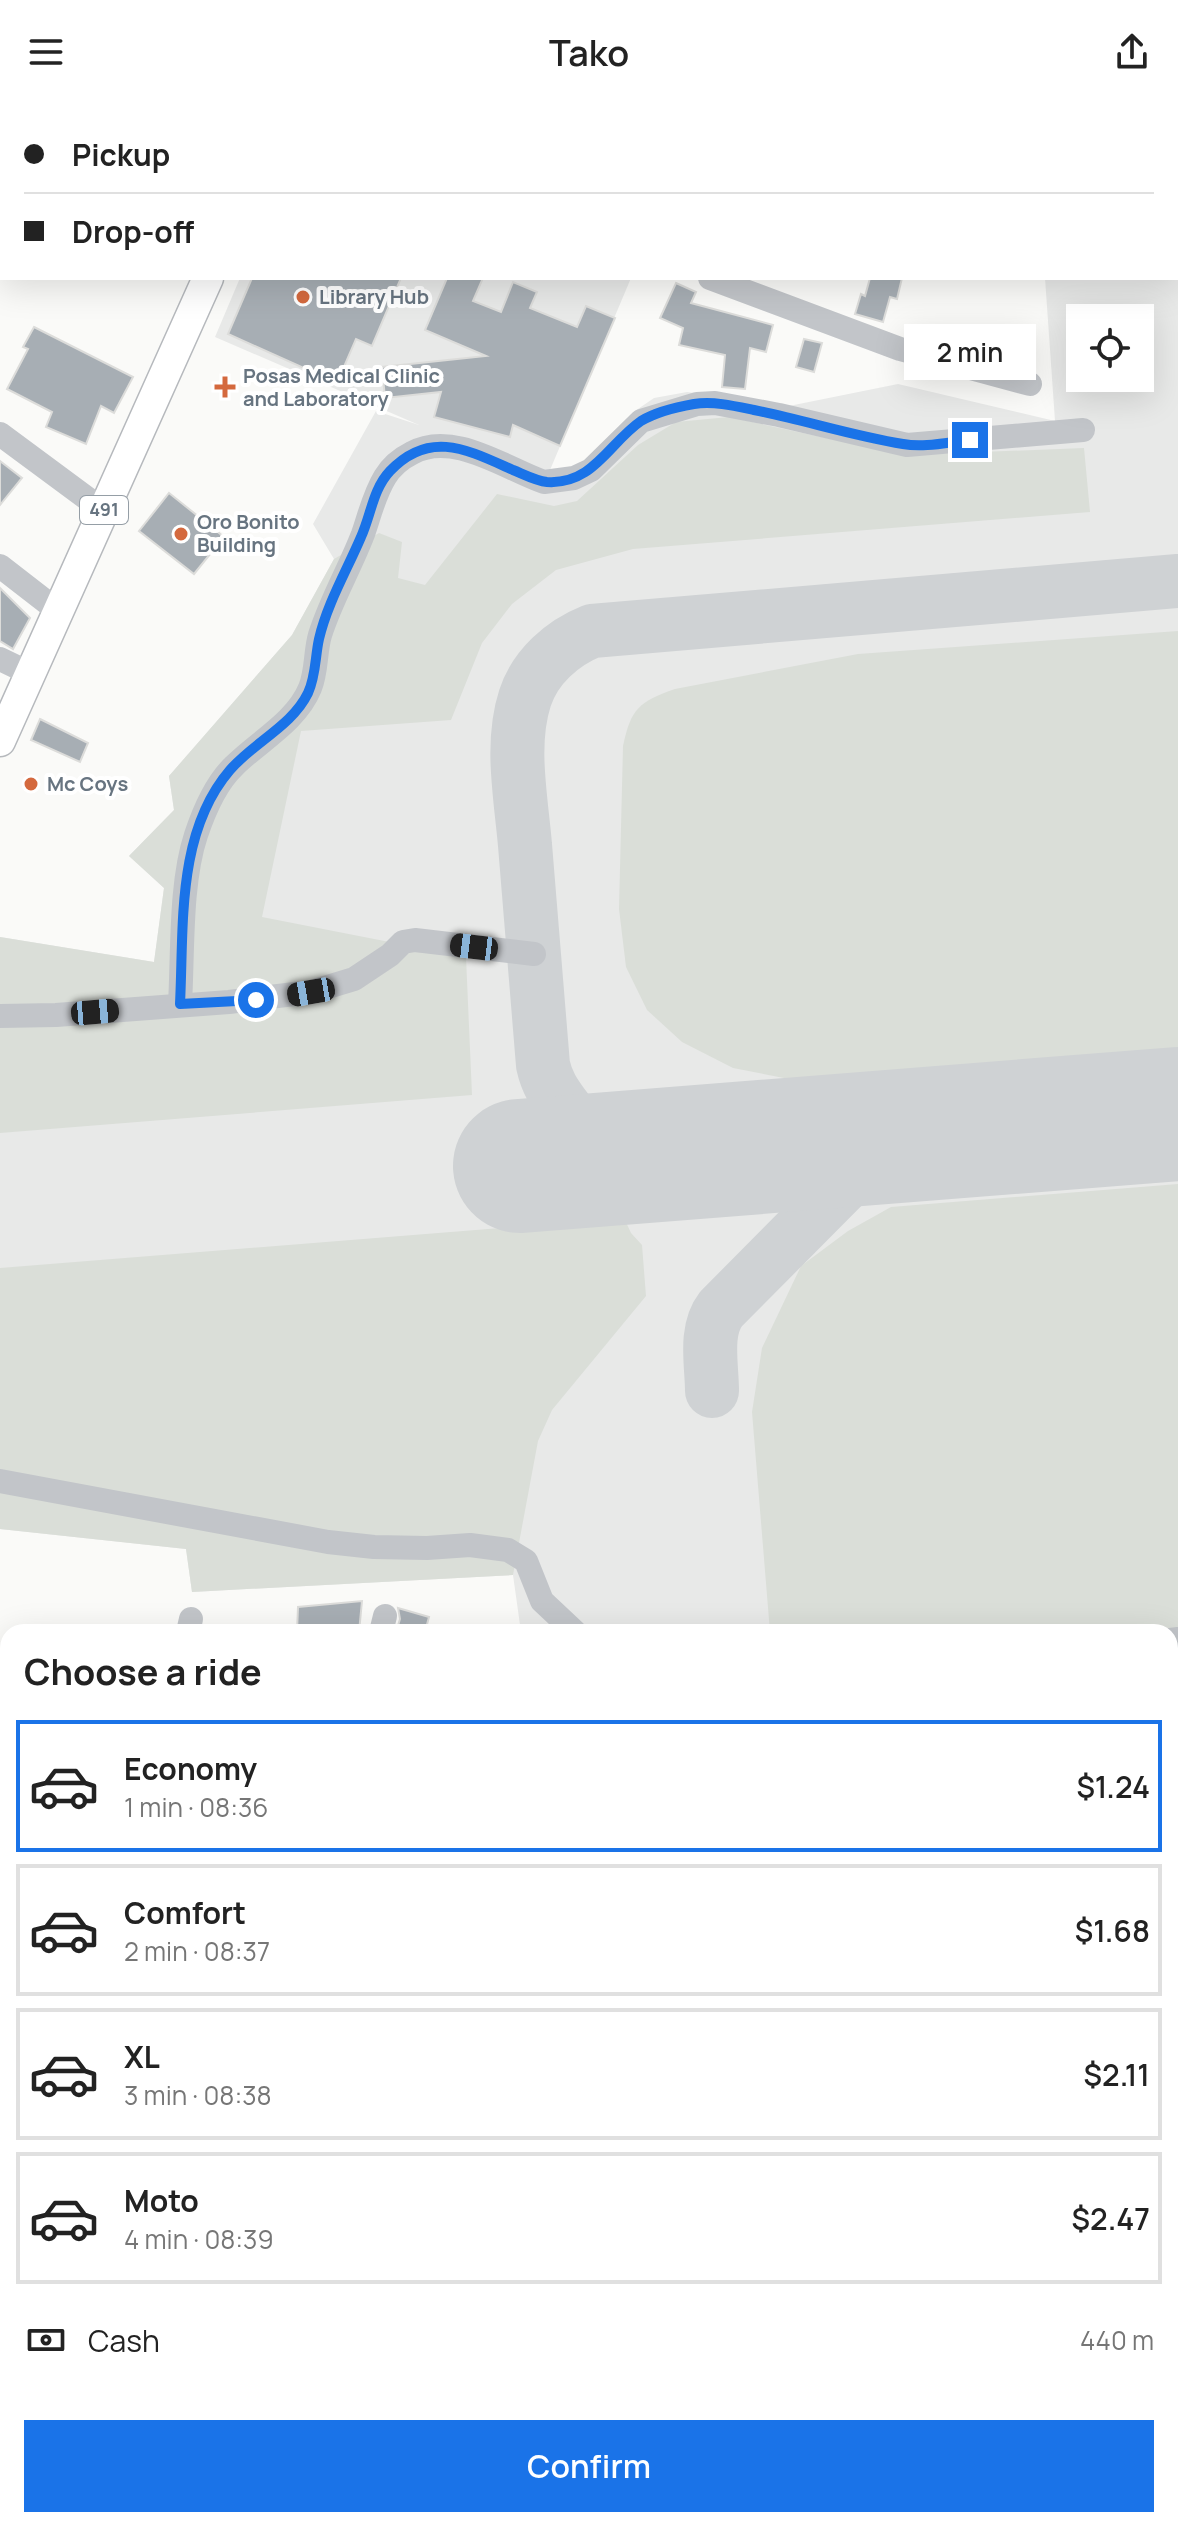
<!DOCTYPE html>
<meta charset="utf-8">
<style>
:root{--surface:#fff;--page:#f2f2f2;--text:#222;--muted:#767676;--line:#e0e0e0;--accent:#1a73e8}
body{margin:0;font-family:Manrope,sans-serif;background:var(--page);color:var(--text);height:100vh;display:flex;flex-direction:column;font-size:30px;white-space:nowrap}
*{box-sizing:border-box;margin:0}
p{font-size:26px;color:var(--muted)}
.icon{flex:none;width:44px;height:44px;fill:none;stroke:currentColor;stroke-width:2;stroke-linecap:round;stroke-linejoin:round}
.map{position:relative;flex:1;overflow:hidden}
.details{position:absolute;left:0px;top:1520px;width:1178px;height:904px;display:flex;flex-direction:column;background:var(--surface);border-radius:24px 24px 0 0;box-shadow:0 8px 32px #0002}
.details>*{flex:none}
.guide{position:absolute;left:0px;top:0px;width:1178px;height:176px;box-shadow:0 8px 32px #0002;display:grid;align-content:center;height:176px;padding:0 24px;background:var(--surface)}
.buttons{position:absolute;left:1066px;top:200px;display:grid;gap:16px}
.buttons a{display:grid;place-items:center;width:88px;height:88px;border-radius:0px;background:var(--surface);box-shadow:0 8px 32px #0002;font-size:40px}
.end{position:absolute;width:36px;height:36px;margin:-18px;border:10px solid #1a73e8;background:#fff;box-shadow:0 0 0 4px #fff}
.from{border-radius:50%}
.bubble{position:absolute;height:56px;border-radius:0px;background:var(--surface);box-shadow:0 8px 32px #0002;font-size:26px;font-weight:600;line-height:56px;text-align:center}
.car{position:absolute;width:24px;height:48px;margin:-24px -12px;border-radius:10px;box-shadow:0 0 6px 2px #0007;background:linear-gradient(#222 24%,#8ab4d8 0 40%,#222 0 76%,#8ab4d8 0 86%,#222 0)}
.guide b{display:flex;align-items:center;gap:28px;height:76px;font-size:30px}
.guide b+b{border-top:2px solid var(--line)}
.guide i{width:20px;height:20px;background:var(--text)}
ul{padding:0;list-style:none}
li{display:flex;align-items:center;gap:24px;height:132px;margin:0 16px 12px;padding:0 8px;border:4px solid var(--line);border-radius:0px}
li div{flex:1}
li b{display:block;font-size:30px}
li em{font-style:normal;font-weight:600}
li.selected{border-color:var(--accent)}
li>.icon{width:72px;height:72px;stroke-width:1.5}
h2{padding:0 24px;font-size:36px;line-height:96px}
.pay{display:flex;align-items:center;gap:20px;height:88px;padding:0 24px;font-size:30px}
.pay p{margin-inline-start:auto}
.action{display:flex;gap:16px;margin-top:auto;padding:16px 24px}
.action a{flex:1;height:92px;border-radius:0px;background:var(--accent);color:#fff;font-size:32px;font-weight:600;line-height:92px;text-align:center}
header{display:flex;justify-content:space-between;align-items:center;height:104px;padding:0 24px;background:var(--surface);font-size:36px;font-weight:600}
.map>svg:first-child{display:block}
</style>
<header><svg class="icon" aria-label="menu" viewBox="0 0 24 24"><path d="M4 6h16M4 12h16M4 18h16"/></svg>Tako<svg class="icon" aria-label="share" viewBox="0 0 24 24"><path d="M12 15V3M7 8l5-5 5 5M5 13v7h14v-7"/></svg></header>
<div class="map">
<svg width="1178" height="2424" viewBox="0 0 1178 2424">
<rect width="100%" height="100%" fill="#fafaf8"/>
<path fill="#e8e9e8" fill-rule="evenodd" d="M1032 0H1178V1550H1170V1528H521L513 1471 192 1488 186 1445 0 1425V833L154 858 164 784 129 752 174 706 169 672 292 531 334 455 313 420 376 307 419 321 215 233 240 174H631L550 366 582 364 635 307 654 294 687 288 789 302 898 280 1055 317 1045 174H1176V2ZM1080 214H1140V274H1080Z"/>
<g fill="#daded8">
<path d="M729 313 905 351 1084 344 1090 408 633 445 556 466 512 500 482 539 451 616 301 627 262 813 466 853 472 991 0 1029V833L154 858 164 784 129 752 174 706 169 672 292 531 334 455 379 429 402 438 398 474 425 481 497 390 554 402 577 397 638 341 676 318Z"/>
<path d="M1178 527V944L789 975 733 964 682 938 647 906 626 863 619 805 623 642C631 604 639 598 675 585L858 550Z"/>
<path d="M1178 1080V1550H1170V1528H770L752 1308 762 1244 801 1162 848 1127 891 1103Z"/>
<path d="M624 1114 631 1129 642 1141 646 1192 552 1306 538 1337 513 1471 192 1488 186 1445 0 1425V1164Z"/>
<path d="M689 2416H968L967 2424H690Z"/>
</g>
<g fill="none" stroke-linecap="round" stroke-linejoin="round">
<g stroke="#cfd2d4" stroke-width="54">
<path d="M663 1050C623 1043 590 1039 565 1004 554 989 547 979 543 961 537 887 531 814 525 741 521 694 510 640 525 594 535 563 562 539 592 527L1178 477"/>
<path d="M712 1287C712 1261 704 1227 721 1205L856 1069 877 1052 914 1031"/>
</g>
<path stroke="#cfd2d4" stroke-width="134" d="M520 1062 1178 1010"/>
</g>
<g fill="#a7aeb4" stroke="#dcdcda" stroke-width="2">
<path d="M252 174H401L372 242 356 235 337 279 228 230Z"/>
<path d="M447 174H483L473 197 501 208 513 178 537 188 530 204 577 223 586 202 615 214 560 342 513 321 510 333 434 313 441 288 385 294 382 263 486 252 425 226Z"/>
<path d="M870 174H902L897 195 890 193 883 218 855 210 861 190 865 192Z"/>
<path d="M676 179 696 188 691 199 773 221 766 248 750 244 745 285 722 283 725 251 679 241 683 224 660 214Z"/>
<path d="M34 223 133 273 114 309 101 302 86 340 46 323 52 308 7 285 28 245 23 243Z"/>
<path d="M804 235 822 239 814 268 796 263Z"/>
<path d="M0 357 22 374 0 401Z"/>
<path d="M169 389 224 433 194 470 139 427Z"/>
<path d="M0 484 30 514 13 545 0 537Z"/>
<path d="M40 615 88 639 80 658 31 636Z"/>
<path d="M362 1497 359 1528H297L298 1503Z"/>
<path d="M398 1504 429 1513 425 1528H396L400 1515Z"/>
</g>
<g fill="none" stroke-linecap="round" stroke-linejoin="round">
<g stroke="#b6b9bd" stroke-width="33">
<g id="major">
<path d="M282 2 283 0"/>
<path d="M0 637 208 174"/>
</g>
</g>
<g stroke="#c2c5c9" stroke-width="24">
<path d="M57 0 59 2"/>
<path d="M370 2 371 0"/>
<path d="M521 2 522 0"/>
<path d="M844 2 845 0"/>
<path d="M1176 54 1178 53"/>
<path d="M710 174 900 245 1030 280"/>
<path d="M0 330 104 407"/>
<path d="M0 462 58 507"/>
<path d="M0 555 29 569"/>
<path d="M180 900C183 848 180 779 196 731 204 707 216 679 234 662 259 637 296 618 310 584 317 567 315 548 320 531 331 496 350 464 363 430 370 410 374 391 385 373 391 363 402 354 412 349 453 326 506 365 544 378L574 374 591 366 641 317 697 300 715 299 779 311 907 341 1083 326"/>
<path d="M0 912 56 911 229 898 311 888 354 875 390 851 403 838 415 836 534 850"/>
<path d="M0 1377 328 1438 374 1443 427 1444 470 1441 508 1446 526 1457 542 1497 575 1528"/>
<path d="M188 1528 191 1515"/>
<path d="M381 1528 385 1512"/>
<path d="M1170 1536 1178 1535"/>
<path d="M1170 1659H1178"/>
<path d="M1170 1937H1178"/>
<path d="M5 2016 8 2047"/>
<path d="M41 2416 42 2424"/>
<path d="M540 2416V2424"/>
<path d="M611 2416 612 2424"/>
<path d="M980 2424V2416"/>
</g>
<use href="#major" stroke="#fff" stroke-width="30"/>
</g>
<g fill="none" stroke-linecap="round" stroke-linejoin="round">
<path stroke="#1a73e8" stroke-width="10" d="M256 896 180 900C184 822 176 729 230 666 254 638 292 622 308 589 316 572 315 553 319 535 327 500 347 466 361 433 371 411 373 385 390 367 430 325 468 346 513 366 523 370 536 377 547 378 593 381 609 339 641 317 656 308 677 303 694 300 714 297 735 302 754 306 804 316 853 332 903 340 924 344 949 338 970 336"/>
</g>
<g fill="#d4693e" stroke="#fff" stroke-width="3">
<circle cx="303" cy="193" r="8"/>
<path d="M221 271h8v8h8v8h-8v8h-8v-8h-8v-8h8z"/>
<circle cx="181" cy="430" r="8"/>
<circle cx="31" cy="680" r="8"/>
</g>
<g text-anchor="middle" stroke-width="8" stroke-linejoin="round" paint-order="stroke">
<rect fill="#fff" stroke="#959ea6" stroke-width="2" x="80" y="392" width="48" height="28" rx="6"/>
<g font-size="18" font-weight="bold" fill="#677480">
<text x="104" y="412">491</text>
</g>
<g font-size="20" font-weight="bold" fill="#677480" stroke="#fff" text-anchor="start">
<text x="319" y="200">Library Hub</text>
<text x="243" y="279">Posas Medical Clinic<tspan x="243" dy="23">and Laboratory</tspan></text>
<text x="197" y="425">Oro Bonito<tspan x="197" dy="23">Building</tspan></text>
<text x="47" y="687">Mc Coys</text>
</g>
</g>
</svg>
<div class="buttons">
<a><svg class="icon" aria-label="locate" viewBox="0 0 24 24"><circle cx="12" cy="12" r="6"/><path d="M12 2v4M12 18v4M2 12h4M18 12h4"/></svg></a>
</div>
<i class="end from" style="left:256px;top:896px"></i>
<i class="end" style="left:970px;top:336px"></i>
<div class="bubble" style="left:904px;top:220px;width:132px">2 min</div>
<i class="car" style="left:474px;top:843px;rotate:277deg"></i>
<i class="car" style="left:311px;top:888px;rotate:260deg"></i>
<i class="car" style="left:95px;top:908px;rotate:85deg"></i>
<div class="guide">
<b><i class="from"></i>Pickup</b>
<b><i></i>Drop-off</b>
</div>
<section class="details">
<h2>Choose a ride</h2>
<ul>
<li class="selected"><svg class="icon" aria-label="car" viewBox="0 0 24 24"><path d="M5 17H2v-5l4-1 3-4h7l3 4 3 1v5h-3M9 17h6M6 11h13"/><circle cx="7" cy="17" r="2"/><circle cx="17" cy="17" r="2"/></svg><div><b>Economy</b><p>1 min · 08:36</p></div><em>$1.24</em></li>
<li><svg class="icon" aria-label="car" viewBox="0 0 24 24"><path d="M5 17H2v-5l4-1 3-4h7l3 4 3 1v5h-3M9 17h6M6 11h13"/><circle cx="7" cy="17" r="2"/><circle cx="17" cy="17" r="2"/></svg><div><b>Comfort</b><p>2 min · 08:37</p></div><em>$1.68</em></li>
<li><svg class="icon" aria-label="car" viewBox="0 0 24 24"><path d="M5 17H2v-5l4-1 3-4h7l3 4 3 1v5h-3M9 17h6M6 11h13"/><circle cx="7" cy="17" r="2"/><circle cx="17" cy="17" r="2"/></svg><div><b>XL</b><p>3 min · 08:38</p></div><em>$2.11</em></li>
<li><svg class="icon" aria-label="car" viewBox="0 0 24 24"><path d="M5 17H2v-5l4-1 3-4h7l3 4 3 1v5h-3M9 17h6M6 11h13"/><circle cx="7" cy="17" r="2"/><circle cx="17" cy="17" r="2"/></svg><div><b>Moto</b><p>4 min · 08:39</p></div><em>$2.47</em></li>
</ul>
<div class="pay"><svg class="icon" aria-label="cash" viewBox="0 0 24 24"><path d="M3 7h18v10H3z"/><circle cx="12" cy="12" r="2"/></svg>Cash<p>440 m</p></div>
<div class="action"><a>Confirm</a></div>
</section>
</div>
